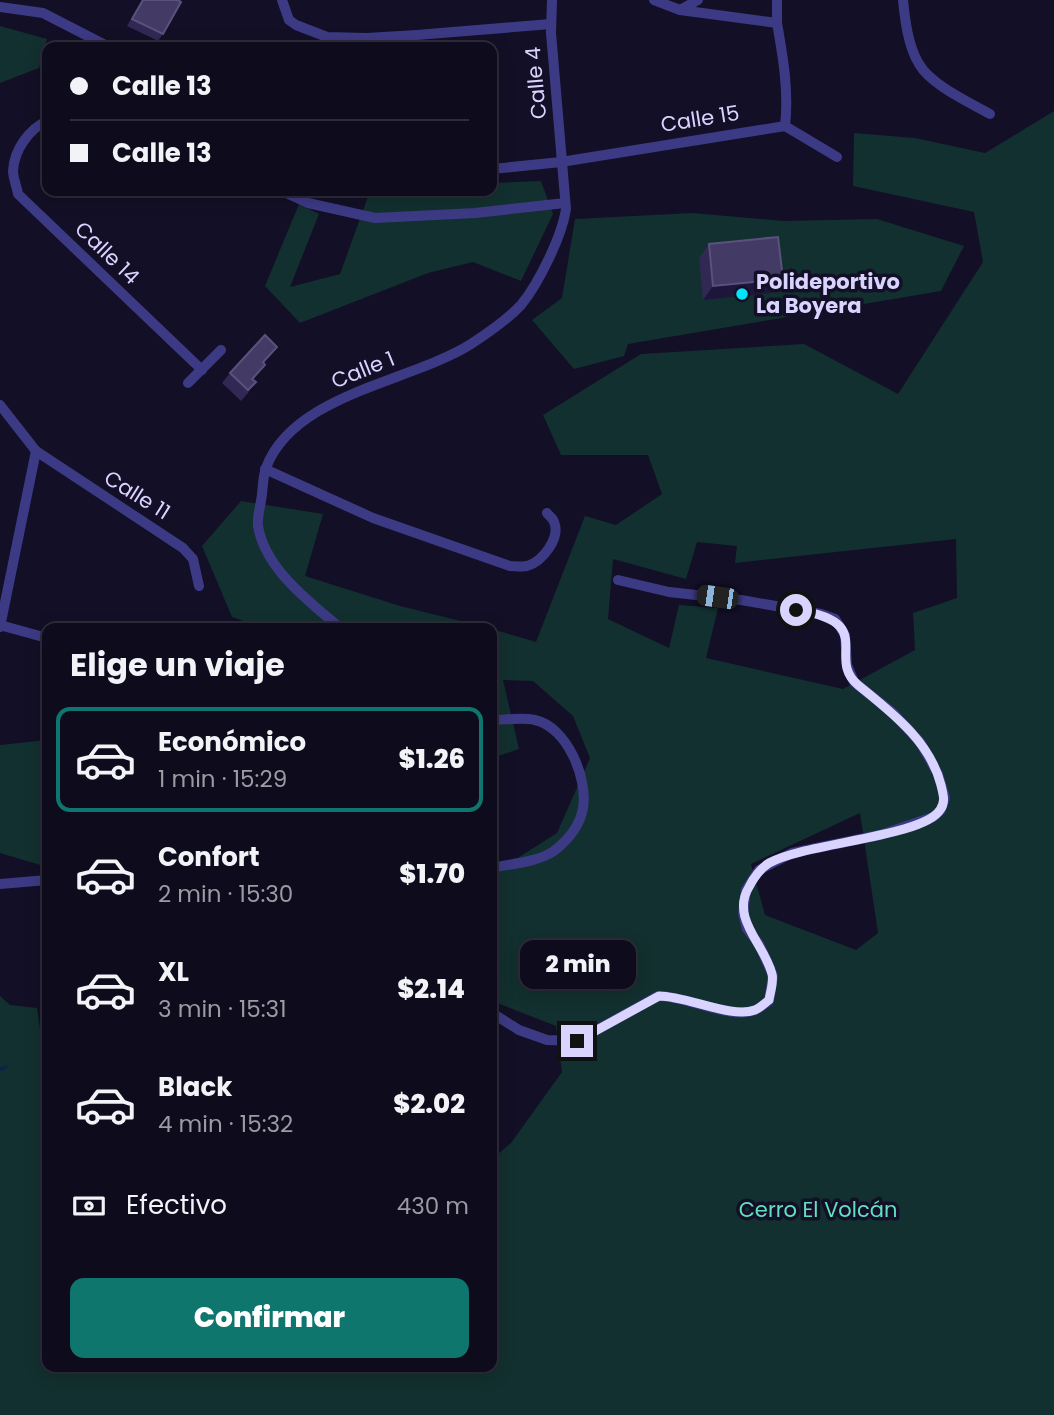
<!DOCTYPE html>
<html lang="es">
<meta charset="utf-8">
<style>
:root{--surface:#0e0b1c;--page:#1c1929;--text:#f1f3f6;--muted:#9b9ba3;--line:#2e2b3b;--accent:#0f766e}
body{margin:0;font-family:Poppins,sans-serif;background:var(--page);color:var(--text);height:100vh;display:flex;flex-direction:column;font-size:26px;white-space:nowrap}
*{box-sizing:border-box;margin:0}
p{font-size:23px;color:var(--muted)}
.icon{flex:none;width:38px;height:38px;fill:none;stroke:currentColor;stroke-width:2;stroke-linecap:round;stroke-linejoin:round}
.map{position:relative;flex:1;overflow:hidden}
.side{position:absolute;left:42px;top:623px;width:455px;height:749px;display:flex;flex-direction:column;background:var(--surface);border-radius:14px;box-shadow:0 4px 18px #0003,0 0 0 2px var(--line)}
.side>*{flex:none}
.top-card{position:absolute;left:42px;top:42px;width:455px;height:154px;border-radius:14px;box-shadow:0 4px 18px #0003,0 0 0 2px var(--line);display:grid;align-content:center;height:154px;padding:0 28px;background:var(--surface)}
.end{position:absolute;width:32px;height:32px;margin:-16px;border:9px solid #d9d4ff;background:#111;box-shadow:0 0 0 4px #111}
.from{border-radius:50%}
.bubble{position:absolute;height:49px;border-radius:14px;background:var(--surface);box-shadow:0 4px 18px #0003,0 0 0 2px var(--line);font-size:23px;font-weight:800;line-height:49px;text-align:center}
.car{position:absolute;width:21px;height:42px;margin:-21px -10px;border-radius:9px;box-shadow:0 0 5px 2px #0007;background:linear-gradient(#222 24%,#8ab4d8 0 40%,#222 0 76%,#8ab4d8 0 86%,#222 0)}
.top-card b{display:flex;align-items:center;gap:24px;height:66px;font-size:26px}
.top-card b+b{border-top:2px solid var(--line)}
.top-card i{width:18px;height:18px;background:var(--text)}
ul{padding:0;list-style:none}
li{display:flex;align-items:center;gap:21px;height:105px;margin:0 14px 10px;padding:0 14px;border:4px solid transparent;border-radius:14px}
li div{flex:1}
li b{display:block;font-size:26px}
li em{font-style:normal;font-weight:800}
li.on{border-color:var(--accent)}
li>.icon{width:63px;height:63px;stroke-width:1.5}
h2{padding:0 28px;font-size:32px;line-height:84px}
.pay{display:flex;align-items:center;gap:18px;height:77px;padding:0 28px;font-size:26px}
.pay p{margin-inline-start:auto}
.cta{display:flex;gap:14px;margin-top:auto;padding:14px 28px}
.cta a{flex:1;height:80px;border-radius:14px;background:var(--accent);color:#fff;font-size:28px;font-weight:800;line-height:80px;text-align:center}
.map>svg:first-child{display:block}
</style>
<div class="map">
<svg width="1054" height="1415" viewBox="0 0 1054 1415">
<rect width="100%" height="100%" fill="#130f26"/>
<g fill="#12302f" fill-rule="evenodd">
<path d="M0 26 47 39 39 68 0 83Z"/>
<path d="M1054 111V1415H0V996L10 1005 37 1008 47 1079V1367H492V1159L511 1143 562 1072 556 1026 492 1001V874L557 833 590 758 573 716 533 681 503 680 519 749 492 758V629L536 642 585 516 616 525 662 494 648 455H561L543 415 641 354 804 344 898 394 983 262 974 212 853 186 854 133 915 138 985 153ZM956 539 957 598 913 613 915 650 843 689 706 658 718 608 679 605 669 648 608 619 613 559 686 579 697 542 737 546 735 563ZM860 813 878 933 856 950 765 915 751 864Z"/>
<path d="M541 181 553 214 521 281 473 262 428 273 300 323 265 286 299 204 319 214 290 287 340 274 370 191H492V183Z"/>
<path d="M692 213 784 221 877 219 964 246 941 291 628 344 624 356 574 369 532 320 562 298 575 219Z"/>
<path d="M241 501 323 514 305 576 400 606 489 628H263L232 617 202 546Z"/>
<path d="M47 740V867L0 853V745Z"/>
</g>
<g fill="none" stroke-linecap="round" stroke-linejoin="round">
<path stroke="#0c2248" stroke-width="3.5" d="M0 1069 6 1067"/>
<g stroke="#3d3a85" stroke-width="10">
<path d="M282 0 289 20 296 25 327 37 367 38 417 35 551 24"/>
<path d="M654 0 680 10 777 23C783 57 789 91 785 126"/>
<path d="M903 0C905 20 908 46 919 64 931 85 969 102 990 114"/>
<path d="M0 7 43 13 109 47"/>
<path d="M680 10 698 0"/>
<path d="M777 23V0"/>
<path d="M47 121C29 129 14 150 13 171 13 178 17 187 18 194L202 370"/>
<path d="M492 169 561 162 785 126 837 157"/>
<path d="M282 191 308 203 375 218 475 213 565 203"/>
<path d="M188 383 221 350"/>
<path d="M0 405 36 451 183 548 193 559 199 586"/>
<path d="M265 469 373 518 510 566C515 566 522 567 527 566 542 562 561 538 554 522 553 518 549 516 547 513"/>
<path d="M0 625 47 638"/>
<path d="M0 627 36 451"/>
<path d="M340 628C309 601 265 569 258 526 257 516 261 504 262 494 263 486 263 476 266 468 293 394 411 382 471 344 488 333 507 320 521 305 539 283 562 236 566 209L551 33 552 0"/>
<path d="M492 720C505 720 521 717 535 720 567 727 588 778 583 808 580 826 568 840 554 851 538 862 510 864 492 868"/>
<path d="M0 884 47 880"/>
<path d="M492 1013 519 1030 547 1040 577 1041 658 996C687 996 731 1020 755 1010 760 1008 765 1003 769 1001L773 976 759 944 747 929 743 914 746 890 759 870 792 853 880 835 933 817 941 810 945 798 938 774 920 742 893 713 854 682 847 665 845 635 835 619 821 614 741 600 669 592 618 580"/>
</g>
</g>
<g fill="#312854">
<path d="M142 0H178L163 34 158 41 127 26Z"/>
<path d="M709 244 783 279 773 293 703 300 699 258Z"/>
<path d="M277 347 264 363 265 365 253 380 248 393 241 401 222 383 230 373Z"/>
</g>
<g fill="#1d163a">
<path d="M783 279 773 293 703 300 713 286Z"/>
<path d="M277 347 270 357 255 373 263 362Z"/>
</g>
<g fill="#433a66" stroke="#5a527e" stroke-width="2">
<path d="M143 0H178L181 2 163 34 132 19Z"/>
<path d="M778 237 783 279 713 286 709 244Z"/>
<path d="M265 335 277 347 263 362 265 365 252 379 256 382 248 390 230 373Z"/>
</g>
<g fill="none" stroke-linecap="round" stroke-linejoin="round">
<path stroke="#d9d4ff" stroke-width="9" d="M577 1041 659 996C687 996 732 1019 755 1010 760 1008 765 1003 769 1000 770 993 774 982 772 974 765 945 730 918 749 887 754 877 760 869 769 863 804 843 923 837 940 810 946 802 943 794 941 785 930 741 891 712 858 685 825 658 879 622 796 610"/>
</g>
<circle fill="#00e5ff" stroke="#130f26" stroke-width="2.5" cx="742" cy="294" r="7"/>
<g text-anchor="middle" stroke-width="7" stroke-linejoin="round" paint-order="stroke">
<g font-size="21" fill="#d9d4ff" stroke="#130f26">
<text transform="translate(536 83) rotate(-95)" y="7">Calle 4</text>
<text transform="translate(700 119) rotate(-9)" y="7">Calle 15</text>
<text transform="translate(107 253) rotate(44)" y="7">Calle 14</text>
<text transform="translate(363 370) rotate(-22)" y="7">Calle 1</text>
<text transform="translate(137 495) rotate(32)" y="7">Calle 11</text>
</g>
<g font-size="21" font-weight="bold" fill="#d9d4ff" stroke="#130f26" text-anchor="start">
<text x="756" y="289">Polideportivo<tspan x="756" dy="24">La Boyera</tspan></text>
</g>
<g font-size="21" fill="#5fe0c0" stroke="#130f26">
<text x="818" y="1217">Cerro El Volcán</text>
</g>
</g>
</svg>
<i class="end from" style="left:796px;top:610px"></i>
<i class="end" style="left:577px;top:1041px"></i>
<div class="bubble" style="left:520px;top:940px;width:116px">2 min</div>
<i class="car" style="left:717px;top:597px;rotate:278deg"></i>
<div class="top-card">
<b><i class="from"></i>Calle 13</b>
<b><i></i>Calle 13</b>
</div>
<section class="side">
<h2>Elige un viaje</h2>
<ul>
<li class="on"><svg class="icon" aria-label="car" viewBox="0 0 24 24"><path d="M5 17H2v-5l4-1 3-4h7l3 4 3 1v5h-3M9 17h6M6 11h13"/><circle cx="7" cy="17" r="2"/><circle cx="17" cy="17" r="2"/></svg><div><b>Económico</b><p>1 min · 15:29</p></div><em>$1.26</em></li>
<li><svg class="icon" aria-label="car" viewBox="0 0 24 24"><path d="M5 17H2v-5l4-1 3-4h7l3 4 3 1v5h-3M9 17h6M6 11h13"/><circle cx="7" cy="17" r="2"/><circle cx="17" cy="17" r="2"/></svg><div><b>Confort</b><p>2 min · 15:30</p></div><em>$1.70</em></li>
<li><svg class="icon" aria-label="car" viewBox="0 0 24 24"><path d="M5 17H2v-5l4-1 3-4h7l3 4 3 1v5h-3M9 17h6M6 11h13"/><circle cx="7" cy="17" r="2"/><circle cx="17" cy="17" r="2"/></svg><div><b>XL</b><p>3 min · 15:31</p></div><em>$2.14</em></li>
<li><svg class="icon" aria-label="car" viewBox="0 0 24 24"><path d="M5 17H2v-5l4-1 3-4h7l3 4 3 1v5h-3M9 17h6M6 11h13"/><circle cx="7" cy="17" r="2"/><circle cx="17" cy="17" r="2"/></svg><div><b>Black</b><p>4 min · 15:32</p></div><em>$2.02</em></li>
</ul>
<div class="pay"><svg class="icon" aria-label="cash" viewBox="0 0 24 24"><path d="M3 7h18v10H3z"/><circle cx="12" cy="12" r="2"/></svg>Efectivo<p>430 m</p></div>
<div class="cta"><a>Confirmar</a></div>
</section>
</div>
